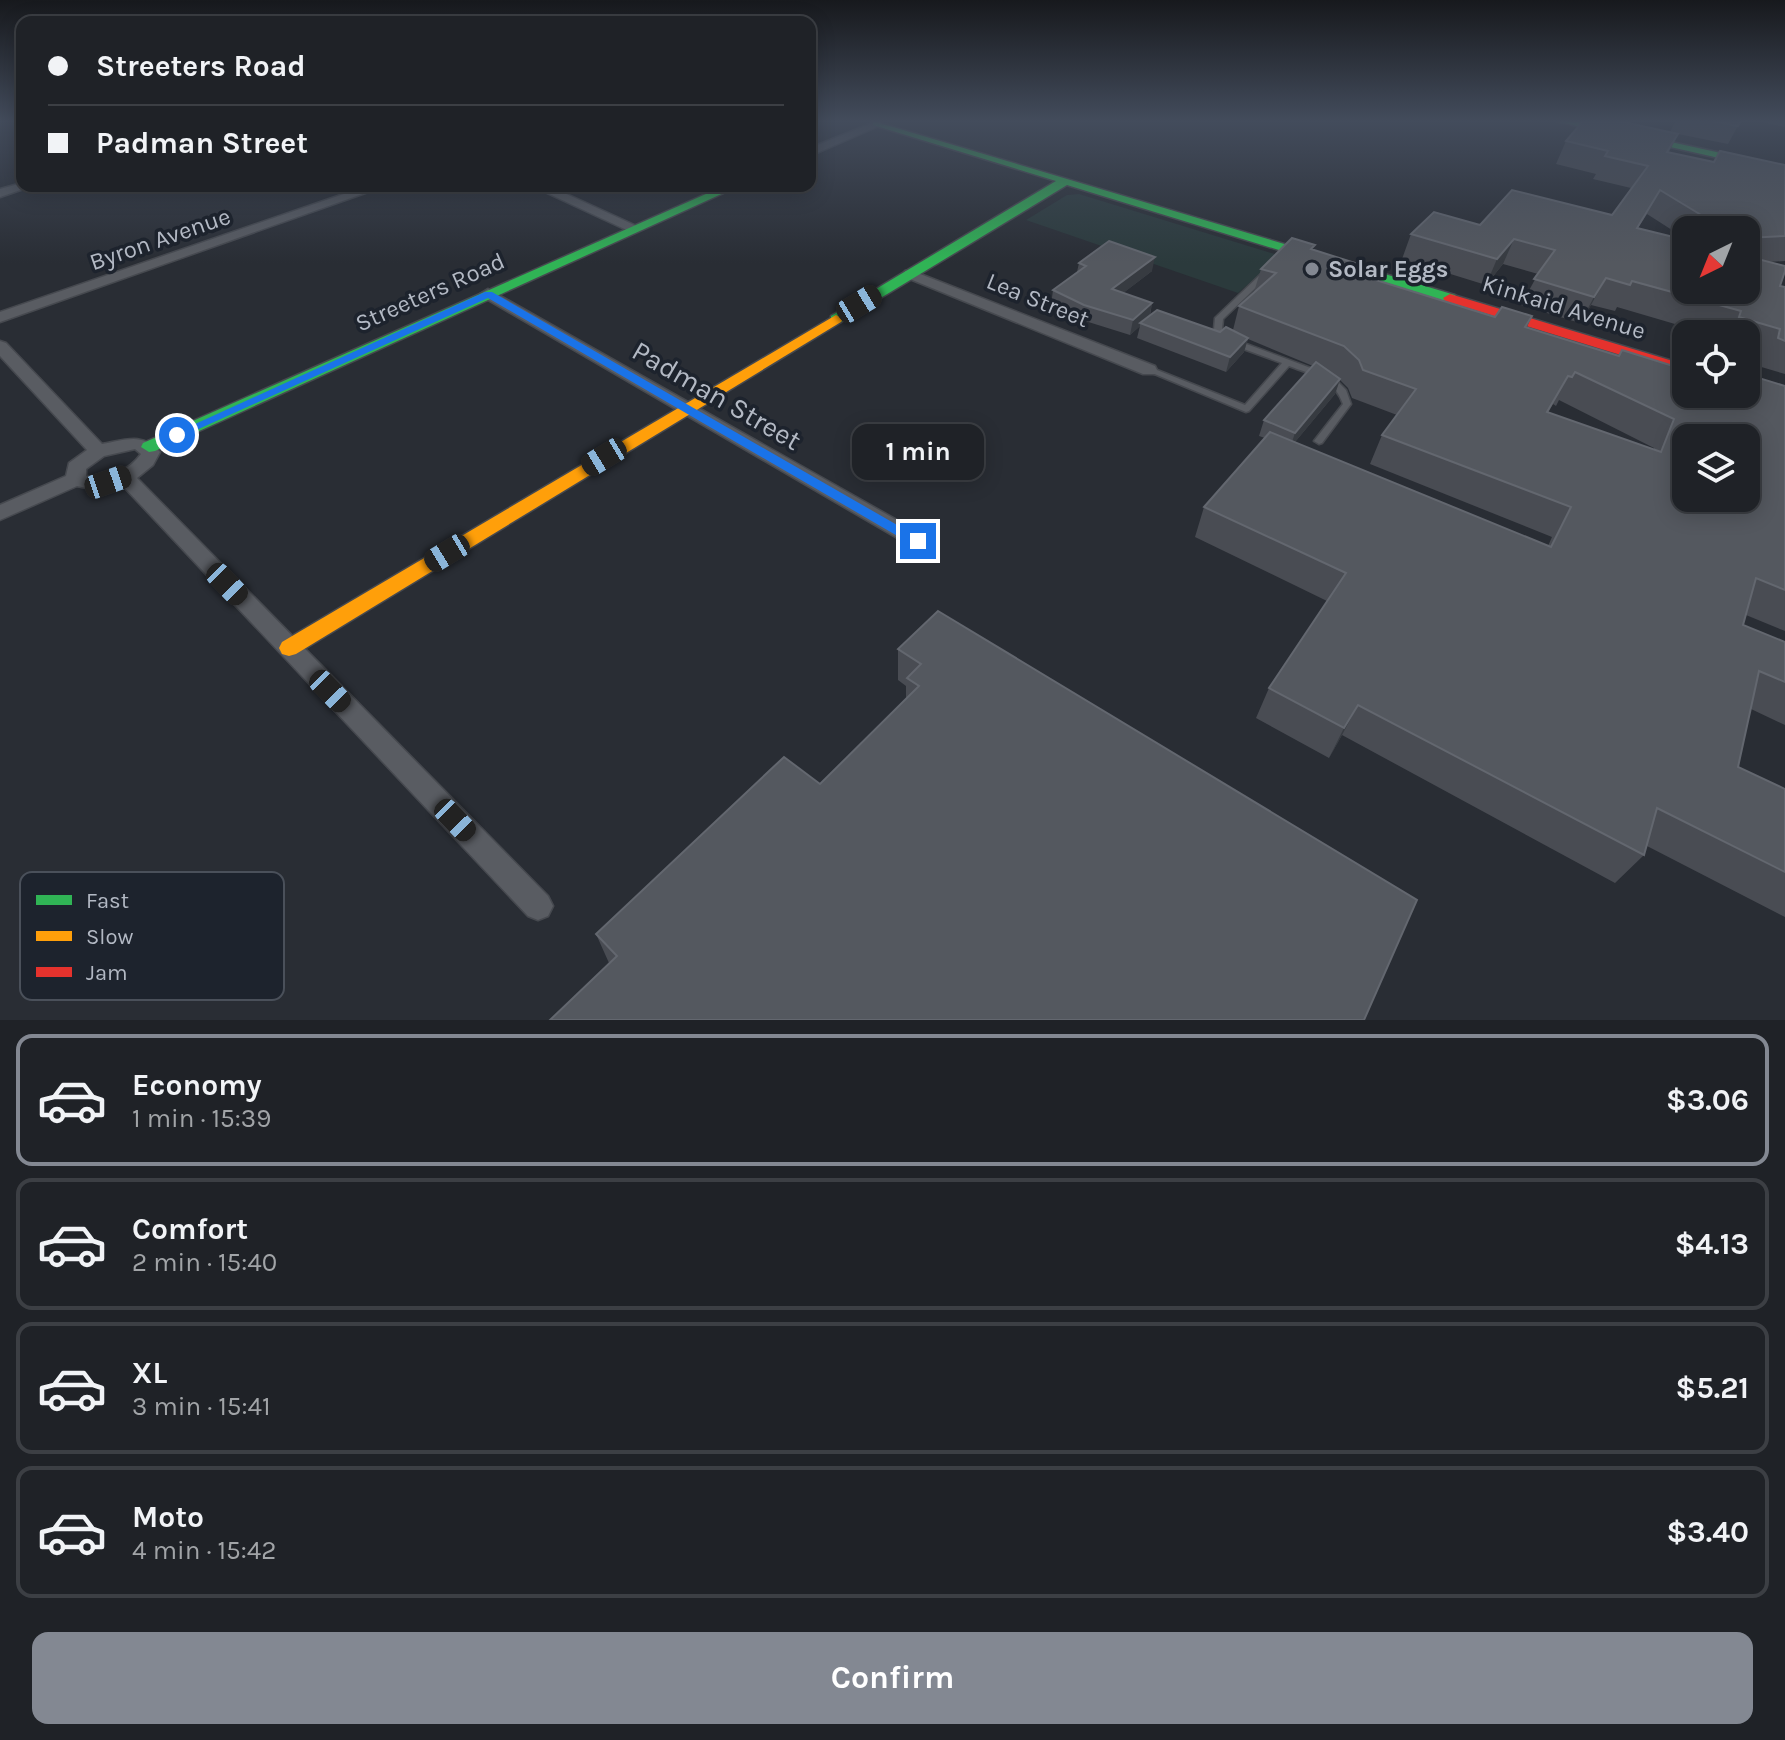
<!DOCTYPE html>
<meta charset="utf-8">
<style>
:root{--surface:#1f2227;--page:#2c2f33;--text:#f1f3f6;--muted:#a1a4a7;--line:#3c3f44;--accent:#838892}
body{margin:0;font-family:Karla,sans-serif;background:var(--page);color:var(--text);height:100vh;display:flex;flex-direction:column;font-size:30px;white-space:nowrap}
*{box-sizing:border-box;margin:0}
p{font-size:26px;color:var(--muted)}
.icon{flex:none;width:44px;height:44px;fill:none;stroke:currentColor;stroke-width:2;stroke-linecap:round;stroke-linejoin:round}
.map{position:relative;height:1020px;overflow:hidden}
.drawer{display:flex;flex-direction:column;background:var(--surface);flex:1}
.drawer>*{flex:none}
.guide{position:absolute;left:16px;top:16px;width:800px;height:176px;border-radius:16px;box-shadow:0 4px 20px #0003,0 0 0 2px var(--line);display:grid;align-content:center;height:176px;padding:0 32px;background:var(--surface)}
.needle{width:52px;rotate:223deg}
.tools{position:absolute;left:1672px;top:216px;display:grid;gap:16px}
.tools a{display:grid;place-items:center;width:88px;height:88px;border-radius:16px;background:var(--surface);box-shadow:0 4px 20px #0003,0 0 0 2px var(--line);font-size:40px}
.end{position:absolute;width:36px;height:36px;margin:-18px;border:10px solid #1a73e8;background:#fff;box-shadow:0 0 0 4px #fff}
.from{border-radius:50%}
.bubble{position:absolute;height:56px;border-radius:16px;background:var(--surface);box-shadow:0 4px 20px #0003,0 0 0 2px var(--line);font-size:26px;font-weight:700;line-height:56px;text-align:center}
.car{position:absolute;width:24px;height:48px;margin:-24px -12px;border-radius:10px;box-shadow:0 0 6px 2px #0007;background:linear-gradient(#222 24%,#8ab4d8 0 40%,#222 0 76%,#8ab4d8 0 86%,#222 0)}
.guide b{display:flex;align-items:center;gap:28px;height:76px;font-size:30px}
.guide b+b{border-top:2px solid var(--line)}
.guide i{width:20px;height:20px;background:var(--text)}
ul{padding:14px 0 0;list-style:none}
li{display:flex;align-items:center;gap:24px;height:132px;margin:0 16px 12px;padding:0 16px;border:4px solid var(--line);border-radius:16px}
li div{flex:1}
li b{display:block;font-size:30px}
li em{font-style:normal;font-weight:700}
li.on{border-color:var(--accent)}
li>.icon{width:72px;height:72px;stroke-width:1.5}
.action{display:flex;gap:16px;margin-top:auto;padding:16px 32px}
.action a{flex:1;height:92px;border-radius:16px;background:var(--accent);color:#fff;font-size:32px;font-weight:700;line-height:92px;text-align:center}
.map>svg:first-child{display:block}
</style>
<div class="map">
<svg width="1785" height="1020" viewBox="0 0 1785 1020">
<rect width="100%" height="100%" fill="#292d34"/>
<path fill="#2b3a3c" d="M1079 194 1281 256 1238 293 1026 220 1067 195Z"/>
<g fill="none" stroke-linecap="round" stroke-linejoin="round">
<g stroke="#46494f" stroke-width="3">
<path id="lane" d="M1264 271 1271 273 1223 319 1222 329 1233 339 1332 376 1346 390 1351 404 1322 443 1319 444 1314 441 1343 404C1334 378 1312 375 1289 366L1249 411 1246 412 1145 370 1146 368H1152L1245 405 1282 363 1227 343 1214 329 1215 318Z"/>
</g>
<g stroke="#46494f" stroke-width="3">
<g id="street">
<path d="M880 120 881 125 810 156V148Z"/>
<path d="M22 183V186H32L0 197V189Z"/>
<path d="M367 186H385L0 322V312Z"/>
<path d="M532 186H549L643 229 631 232Z"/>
<path d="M910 270 1155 366 1157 370 1155 374H1143L905 277V271Z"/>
<path d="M488 289 925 536 928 541 925 546H911L483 297 480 294Z"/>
<path d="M0 341 6 343 102 444C125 440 143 432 160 452L153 465 137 478 548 896 553 906 548 916 538 920 528 916 122 485 96 490 77 486 0 520V505L66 476 69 463 87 450 0 356ZM135 449 141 454C128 472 107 480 86 476V469L104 456Z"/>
</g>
</g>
<g stroke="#46494f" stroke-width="3">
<g id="fast">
<path d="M1551 120H1571L1785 167V173Z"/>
<path d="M873 121 1455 295 1457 298 1450 302 1445 301 1067 185 841 322H831V316L1056 181 873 125Z"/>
<path d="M724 186H739L155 451 149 452 141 447 143 443Z"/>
</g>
</g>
<g stroke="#46494f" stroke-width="3">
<path id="slow" d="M836 315 843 319 841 322 296 654 289 656 282 654 279 648 282 642Z"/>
</g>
<g stroke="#46494f" stroke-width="3">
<path id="jam" d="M1450 294 1686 365V375L1445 301 1443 298Z"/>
</g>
<use href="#lane" fill="#595c62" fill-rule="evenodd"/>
<use href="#street" fill="#595c62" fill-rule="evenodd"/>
<use href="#fast" fill="#30b455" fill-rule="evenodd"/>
<use href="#slow" fill="#ff9f0a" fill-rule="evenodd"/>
<use href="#jam" fill="#e5322d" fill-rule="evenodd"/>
</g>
<g fill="#494c53" fill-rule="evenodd">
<path d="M1676 120H1741L1728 144 1678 134 1669 152 1714 162 1785 165V261L1768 262 1780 286 1785 287V374L1758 366 1761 356 1746 352V334H1709L1617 307 1615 311 1591 305 1580 323 1521 305 1538 274 1503 264 1486 285 1402 259 1411 234 1480 225 1612 215 1631 188 1593 179 1596 174 1556 164 1566 141 1670 132ZM1647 214 1686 239V230H1746V290L1638 228Z"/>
<path d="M1753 120H1785V127Z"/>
<path d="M1314 250 1355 263 1352 272 1495 317 1532 316 1527 327 1686 394 1785 386V631L1746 615 1743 625 1785 642V725L1751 709 1738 767 1785 789V917L1647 846 1644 855 1615 883 1342 735 1329 758 1256 718 1269 688 1327 601 1195 537 1204 507 1265 438 1259 436 1264 420 1313 366 1248 339 1244 352 1226 372 1137 338 1140 326 1130 335 1082 320 1051 305 1053 290 1077 272 1079 263 1152 271 1123 293 1152 303 1150 316 1220 332 1233 330 1239 306 1254 292 1261 269ZM1340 380 1348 388 1352 398 1397 415 1382 435 1370 464 1552 537 1548 546 1295 442 1335 394ZM1559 400 1654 448V450L1548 413 1553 404 1556 406Z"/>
<path d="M898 649 1417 900 609 963 596 934 820 784 906 698V686L898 680Z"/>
</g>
<g fill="#373b41">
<path d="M1514 239 1503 264 1486 285 1497 259Z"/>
<path d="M1155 257 1152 271 1109 304 1112 289Z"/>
<path d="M1606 278 1591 305 1580 323 1594 297Z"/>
<path d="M1152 303 1149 318 1140 323V326L1130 335 1133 320Z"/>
<path d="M1248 338 1244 352 1226 372 1230 357Z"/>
<path d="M1340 379 1335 394 1290 448 1295 433Z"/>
<path d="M1358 705 1342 735 1329 758 1344 728Z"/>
</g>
<g fill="#54585f" stroke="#63676f" stroke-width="2" fill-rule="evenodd">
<path d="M1584 120H1615L1678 134 1667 152 1714 162 1720 151 1785 165V236L1746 238V230H1726L1660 190 1637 228 1686 240V290H1746V256L1785 266V271L1780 286 1785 287V341L1778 338 1780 329 1739 317 1741 311 1632 281 1630 285 1606 278 1594 297 1534 279 1555 250 1514 239 1497 259 1411 234 1434 212 1480 225 1512 190 1612 215 1648 166 1605 156 1608 151 1566 141Z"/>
<path d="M1708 120H1741L1738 126Z"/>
<path d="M1292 238 1315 245 1311 249 1355 263 1347 271 1495 317 1502 307 1532 316 1525 327 1619 356 1622 350 1686 370V394H1746V374L1785 386V590L1756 578 1743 625 1785 642V682L1759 671 1738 767 1785 789V872L1657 808 1644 855 1358 705 1344 728 1269 688 1346 573 1204 507 1270 432 1551 547 1571 507 1382 435 1416 389 1363 370 1359 360 1344 346 1239 306 1276 273 1261 269ZM1575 372 1674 419 1661 452 1547 412 1568 376 1572 377ZM1686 438H1746V498H1686Z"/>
<path d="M1109 241 1155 257 1112 289 1152 303 1133 320 1084 305 1053 290 1086 266 1079 263Z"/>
<path d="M1157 310 1220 332 1226 327 1248 338 1230 357 1140 323Z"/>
<path d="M1316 362 1340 379 1295 433 1264 420Z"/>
<path d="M938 611 1417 900 1364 1020H550L617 956 596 934 784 757 820 784 919 686 907 678 921 664 898 649Z"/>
</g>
<linearGradient id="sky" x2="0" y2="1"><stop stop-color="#17191d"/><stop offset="0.46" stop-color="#434c5c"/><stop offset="1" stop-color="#434c5c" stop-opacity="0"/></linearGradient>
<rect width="1785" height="263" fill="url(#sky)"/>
<path fill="#1a73e8" d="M485 292H492L925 541 913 545 488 298 181 437 171 435Z"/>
<circle fill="#838892" stroke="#1d232d" stroke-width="3" cx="1312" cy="269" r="8"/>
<g text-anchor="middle" stroke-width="7" stroke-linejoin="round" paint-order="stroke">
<g font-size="24" fill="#b3b9c4" stroke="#1d232d">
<text transform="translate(160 239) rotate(-19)" y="8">Byron Avenue</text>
<text transform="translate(430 292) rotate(-24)" y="8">Streeters Road</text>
<text transform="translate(1038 300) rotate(22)" y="8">Lea Street</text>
<text transform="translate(1564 307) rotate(17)" y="8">Kinkaid Avenue</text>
</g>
<g font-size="24" font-weight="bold" fill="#b3b9c4" stroke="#1d232d" text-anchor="start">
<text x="1328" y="277">Solar Eggs</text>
</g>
<g font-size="28" fill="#b3b9c4" stroke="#1d232d">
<text transform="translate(717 395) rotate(30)" y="10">Padman Street</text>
</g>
</g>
<rect x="20" y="872" width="264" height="128" rx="12" fill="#1d232d" stroke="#4a505a" stroke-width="2"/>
<rect x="36" y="895" width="36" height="10" fill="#30b455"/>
<rect x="36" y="931" width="36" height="10" fill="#ff9f0a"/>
<rect x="36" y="967" width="36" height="10" fill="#e5322d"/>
<g font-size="22" fill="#b3b9c4">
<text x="86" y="908">Fast</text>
<text x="86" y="944">Slow</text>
<text x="86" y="980">Jam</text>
</g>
</svg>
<div class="tools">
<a><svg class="needle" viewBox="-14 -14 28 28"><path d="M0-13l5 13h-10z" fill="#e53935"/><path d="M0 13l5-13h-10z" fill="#a1a4a7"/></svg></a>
<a><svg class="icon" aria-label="locate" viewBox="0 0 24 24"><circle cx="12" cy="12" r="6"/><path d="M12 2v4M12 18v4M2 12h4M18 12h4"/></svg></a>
<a><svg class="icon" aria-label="layers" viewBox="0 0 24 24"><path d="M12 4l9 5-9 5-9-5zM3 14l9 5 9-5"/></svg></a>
</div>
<i class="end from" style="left:177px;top:435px"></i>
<i class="end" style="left:918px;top:541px"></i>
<div class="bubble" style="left:852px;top:424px;width:132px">1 min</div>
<i class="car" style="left:859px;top:304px;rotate:59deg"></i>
<i class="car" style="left:604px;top:457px;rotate:239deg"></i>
<i class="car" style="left:108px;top:482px;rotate:71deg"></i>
<i class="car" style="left:447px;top:553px;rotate:239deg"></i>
<i class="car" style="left:227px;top:584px;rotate:136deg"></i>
<i class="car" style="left:330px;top:691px;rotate:136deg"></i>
<i class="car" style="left:455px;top:820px;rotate:136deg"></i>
<div class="guide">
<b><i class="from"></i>Streeters Road</b>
<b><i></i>Padman Street</b>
</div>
</div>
<section class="drawer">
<ul>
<li class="on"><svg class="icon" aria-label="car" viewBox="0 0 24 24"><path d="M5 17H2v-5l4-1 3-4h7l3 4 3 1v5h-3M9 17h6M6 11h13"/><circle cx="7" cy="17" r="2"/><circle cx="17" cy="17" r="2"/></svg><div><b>Economy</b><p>1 min · 15:39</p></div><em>$3.06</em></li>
<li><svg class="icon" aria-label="car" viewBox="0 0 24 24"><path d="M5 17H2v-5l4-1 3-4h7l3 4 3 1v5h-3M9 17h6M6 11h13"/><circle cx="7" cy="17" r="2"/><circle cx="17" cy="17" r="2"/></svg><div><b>Comfort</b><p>2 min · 15:40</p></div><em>$4.13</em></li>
<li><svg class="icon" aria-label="car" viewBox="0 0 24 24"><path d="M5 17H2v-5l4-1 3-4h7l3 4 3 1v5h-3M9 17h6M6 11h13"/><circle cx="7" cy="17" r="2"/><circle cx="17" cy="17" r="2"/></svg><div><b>XL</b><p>3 min · 15:41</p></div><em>$5.21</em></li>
<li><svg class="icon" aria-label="car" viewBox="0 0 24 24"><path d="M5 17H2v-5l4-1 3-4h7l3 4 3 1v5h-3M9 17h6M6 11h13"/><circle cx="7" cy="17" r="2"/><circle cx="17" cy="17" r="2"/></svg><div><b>Moto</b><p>4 min · 15:42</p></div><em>$3.40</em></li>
</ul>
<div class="action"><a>Confirm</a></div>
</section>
